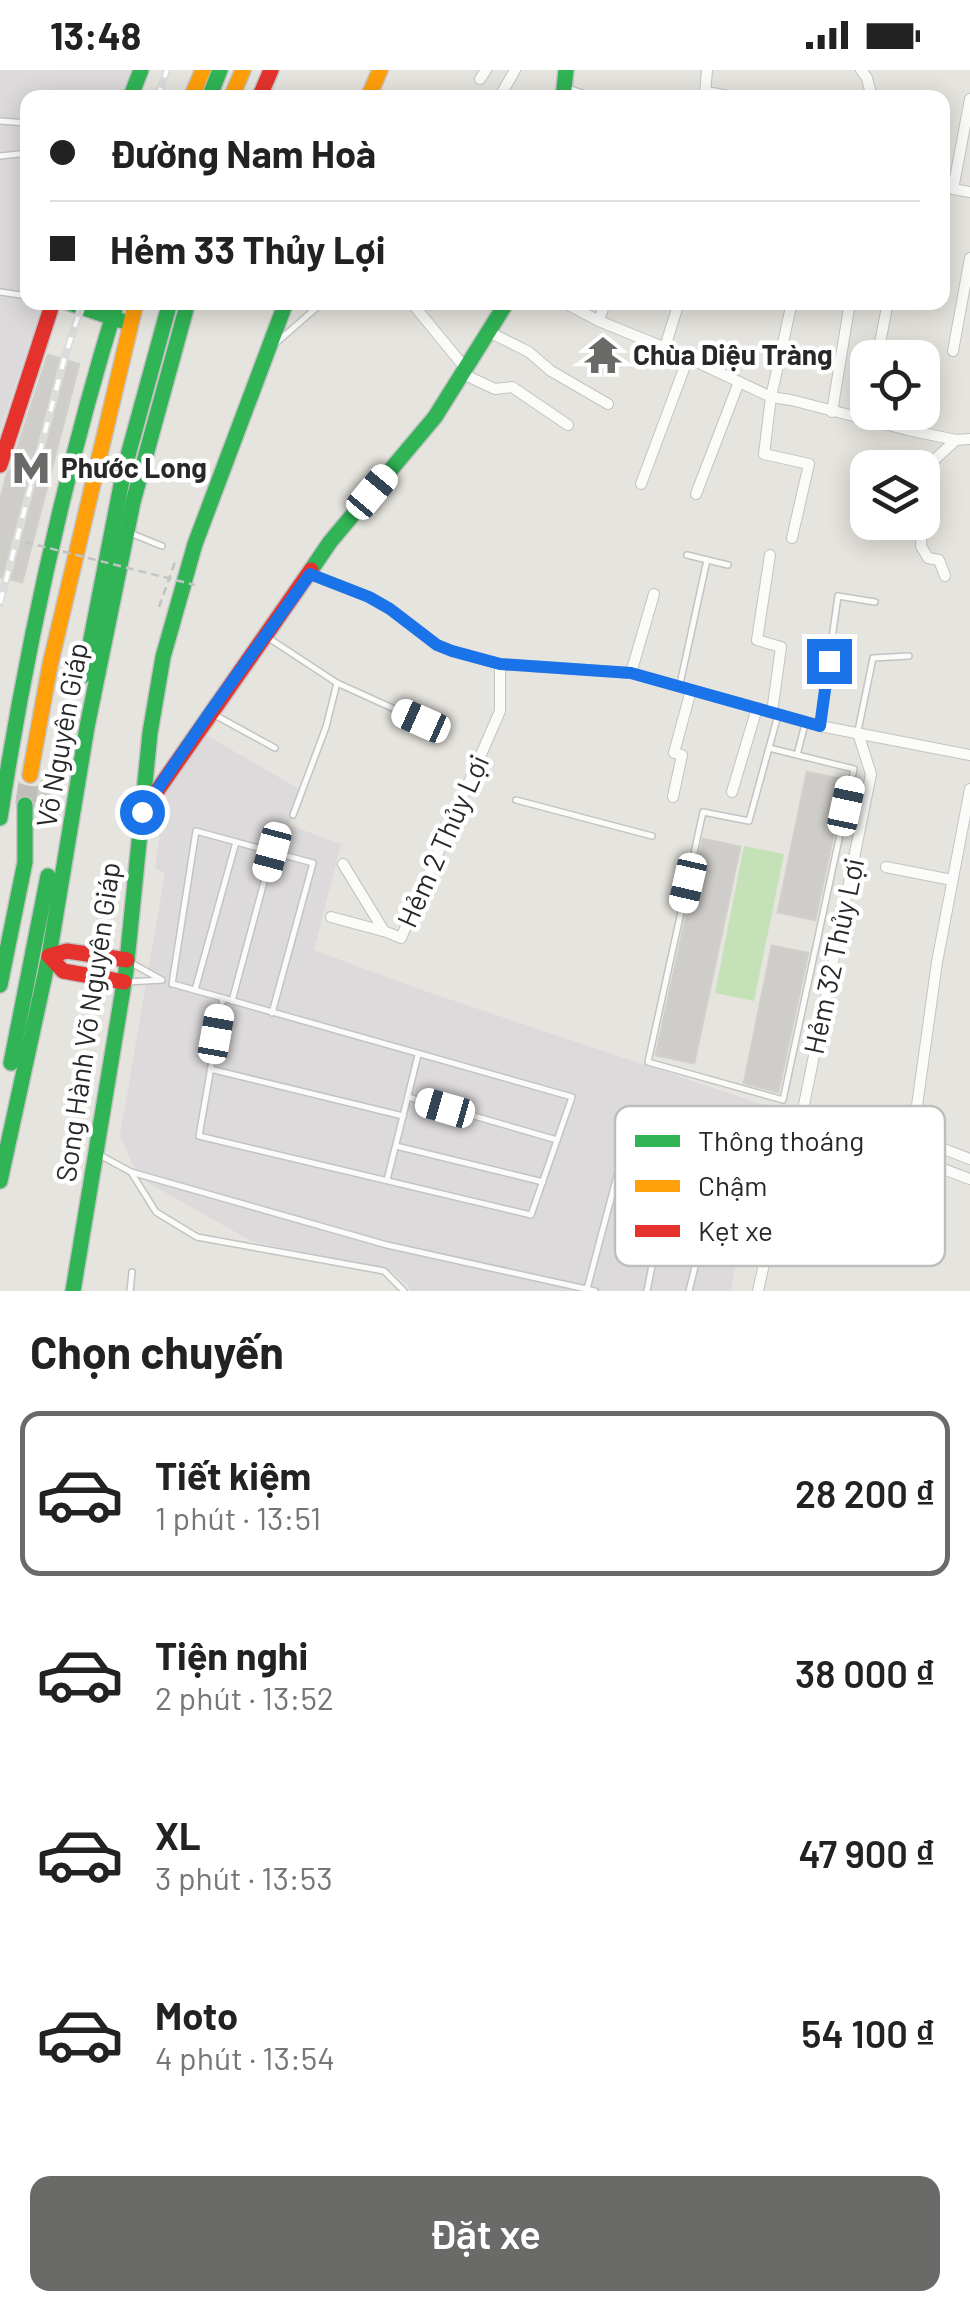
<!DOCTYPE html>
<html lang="vi">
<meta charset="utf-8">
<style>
:root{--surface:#fff;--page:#f6f6f6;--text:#222;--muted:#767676;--line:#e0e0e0;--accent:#6a6a68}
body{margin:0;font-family:Barlow,sans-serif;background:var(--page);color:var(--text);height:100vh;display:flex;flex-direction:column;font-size:38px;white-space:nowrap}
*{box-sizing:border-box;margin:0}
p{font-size:32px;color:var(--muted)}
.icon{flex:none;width:55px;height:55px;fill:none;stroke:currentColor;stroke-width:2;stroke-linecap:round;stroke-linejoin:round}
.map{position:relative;height:1221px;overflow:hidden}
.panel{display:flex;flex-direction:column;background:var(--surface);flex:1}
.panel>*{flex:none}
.banner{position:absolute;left:20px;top:20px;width:930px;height:220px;border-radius:20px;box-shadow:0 5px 25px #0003;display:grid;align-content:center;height:220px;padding:0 30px;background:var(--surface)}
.fabs{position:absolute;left:850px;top:270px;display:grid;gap:20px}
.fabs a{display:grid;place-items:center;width:90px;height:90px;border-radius:20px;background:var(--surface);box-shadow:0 5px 25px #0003;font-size:50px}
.end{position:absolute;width:45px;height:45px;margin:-22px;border:12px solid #1a73e8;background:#fff;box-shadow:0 0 0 5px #fff}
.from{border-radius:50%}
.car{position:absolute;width:30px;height:60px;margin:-30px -15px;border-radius:12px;box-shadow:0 0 8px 2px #0007;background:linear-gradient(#fff 24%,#345 0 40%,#fff 0 76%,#345 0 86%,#fff 0)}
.banner b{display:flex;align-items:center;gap:35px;height:95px;font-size:38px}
.banner b+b{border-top:2px solid var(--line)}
.banner i{width:25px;height:25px;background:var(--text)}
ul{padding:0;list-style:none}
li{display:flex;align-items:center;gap:30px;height:165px;margin:0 20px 15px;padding:0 10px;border:5px solid transparent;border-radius:20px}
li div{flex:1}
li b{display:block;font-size:38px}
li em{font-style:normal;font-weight:600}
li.selected{border-color:var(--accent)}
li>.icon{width:90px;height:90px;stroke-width:1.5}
h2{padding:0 30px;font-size:45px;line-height:120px}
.cta{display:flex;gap:20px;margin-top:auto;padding:20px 30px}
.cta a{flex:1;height:115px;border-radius:20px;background:var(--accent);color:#fff;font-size:40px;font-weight:600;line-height:115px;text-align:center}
.status{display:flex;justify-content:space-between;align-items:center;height:70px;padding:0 50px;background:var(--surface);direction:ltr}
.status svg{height:28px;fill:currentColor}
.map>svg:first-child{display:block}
</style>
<div class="status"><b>13:48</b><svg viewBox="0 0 49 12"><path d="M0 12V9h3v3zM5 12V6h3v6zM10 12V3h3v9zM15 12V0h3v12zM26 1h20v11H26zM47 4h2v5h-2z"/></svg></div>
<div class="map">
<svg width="970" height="1221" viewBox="0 0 970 1221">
<rect width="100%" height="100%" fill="#e6e4de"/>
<g fill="#dddadc">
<path d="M0 0H133L121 27 28 28V232L43 233 0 361Z"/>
<path d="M201 662 299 719 289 755 341 774 314 880 419 919 764 1035 731 1221H410L408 1215 391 1201 251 1171 138 1107 120 1065 165 803 155 798 167 714Z"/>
</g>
<path fill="#c4e1b8" d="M744 776 784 784 754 931 715 923Z"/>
<g fill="#cfcdc9" stroke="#d1cfca" stroke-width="2.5">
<path d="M48 285 79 294 22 512 0 507V431L7 404 11 398Z"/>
<path d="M807 702 845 710 815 850 778 842Z"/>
<path d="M44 707 54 709 49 739 39 737 37 729 31 723 24 721 18 724 19 713 27 718H34L40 715Z"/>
<path d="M703 769 740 777 694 993 656 985Z"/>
<path d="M772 876 808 883 778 1022 744 1013Z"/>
</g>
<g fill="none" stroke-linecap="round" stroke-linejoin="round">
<path stroke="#c0beba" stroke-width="20" stroke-dasharray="20 10" stroke-linecap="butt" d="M25 735 30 705"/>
<g stroke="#c4c3c3" stroke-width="8">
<g id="lane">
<path d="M567 18 598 28"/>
<path d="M0 51 28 53"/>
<path d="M0 86 28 83"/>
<path d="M0 222 28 226"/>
<path d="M276 273 323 232"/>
<path d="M130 463 162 476"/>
<path d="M687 485 728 495"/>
<path d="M267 567 337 613 421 651"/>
<path d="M680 614 707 490"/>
<path d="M213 644 275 678"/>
<path d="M820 654 838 526 875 532"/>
<path d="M858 661 873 588 909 586"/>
<path d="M769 678 854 699 783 1030 648 992 703 742 749 751 778 645"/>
<path d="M797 685 805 654"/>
<path d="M516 730 652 766"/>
<path d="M293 745 326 657 337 613"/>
<path d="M127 912 162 910 133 894"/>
<path d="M172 914 196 761 313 793 272 943"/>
<path d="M173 914 223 928"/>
<path d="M195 920 236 772"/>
<path d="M223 928 572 1027 531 1145 199 1066Z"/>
<path d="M232 931 272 782"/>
<path d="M210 999 403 1046 418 985"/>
<path d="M408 1027 557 1070"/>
<path d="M396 1076 543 1112"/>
<path d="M98 1084 131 1102 156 1142 197 1167 384 1201 404 1221"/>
<path d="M131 1102 387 1175 595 1221"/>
<path d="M387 1110 403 1046"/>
<path d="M587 1219 619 1098 712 1128 689 1221"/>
<path d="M130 1221 132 1202"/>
<path d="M647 1221 668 1114"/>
</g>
</g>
<g stroke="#c4c3c3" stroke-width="12">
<g id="street">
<path d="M861 0 867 8 872 28"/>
<path d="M480 9 486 0"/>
<path d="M706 22 740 28"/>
<path d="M705 24 707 0"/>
<path d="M499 28 515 0"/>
<path d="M970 29 953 119 970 122"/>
<path d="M411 232 466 299"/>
<path d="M488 232 503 240"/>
<path d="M563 232 599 251 680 284 771 327 791 330 908 360 956 370 970 369"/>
<path d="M792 232 771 327 764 384 809 394 792 468"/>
<path d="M599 251 605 232"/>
<path d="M489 262 529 282 551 301 608 334"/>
<path d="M665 277 679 232"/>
<path d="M953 281 970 188"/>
<path d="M877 288 888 232"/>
<path d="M463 304 495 319 512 317 568 355"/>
<path d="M832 342 850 232"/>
<path d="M641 414 688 288"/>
<path d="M696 424 739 312"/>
<path d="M922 443 933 391 956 370"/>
<path d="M922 452 921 476 928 488 939 490 945 506"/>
<path d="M770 485 757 570 781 577 772 642"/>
<path d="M310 504 369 527 390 539 437 575 452 581 500 594 631 603 820 656 970 685"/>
<path d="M631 603 654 524"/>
<path d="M970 719 937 892 915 1050 928 1073 970 1089"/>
<path d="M732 722 757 638"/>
<path d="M673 727 682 685 674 683 691 620"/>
<path d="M343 794 384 861 401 868 500 641V594"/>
<path d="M886 797 952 810"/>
<path d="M331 847 383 861"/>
<path d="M812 1050 804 1035 871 704 858 663"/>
<path d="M812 1050 970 1109"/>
<path d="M758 1221 782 1113 785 1083 791 1072 812 1050"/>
</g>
</g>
<g stroke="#c4c3c3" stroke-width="18">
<g id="fast">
<path d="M130 28 141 0"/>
<path d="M209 28 220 0"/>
<path d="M563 28 566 0"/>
<path d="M66 232 122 251"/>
<path d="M311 500 330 472 435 347 507 232"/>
<path d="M84 605 124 400 170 232"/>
<path d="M0 748C27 573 65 401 117 232"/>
<path d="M0 915 25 792V735"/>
<path d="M11 993 48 806"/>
<path d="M0 1111 49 886 87 657 133 432 188 232"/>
<path d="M73 1221 126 901 150 663 163 587 195 474 286 232"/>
</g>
</g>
<g stroke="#c4c3c3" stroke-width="18">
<g id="slow">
<path d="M191 28 203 0"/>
<path d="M231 28 243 0"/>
<path d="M368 28 380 0"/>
<path d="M30 705 50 595 136 232"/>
</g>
</g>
<g stroke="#c4c3c3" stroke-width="18">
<g id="jam">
<path d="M259 28 271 0"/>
<path d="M0 395 53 232"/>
<path d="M143 741 311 500"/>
<path d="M124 912 63 901 49 886 67 881 127 890"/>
</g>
</g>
<path stroke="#c4c3c3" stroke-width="2.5" stroke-dasharray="8 5" stroke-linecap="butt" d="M159 537 175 492"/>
<use href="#lane" stroke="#fbfbfa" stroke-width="5"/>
<use href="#street" stroke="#fbfbfa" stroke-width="10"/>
<use href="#fast" stroke="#30b455" stroke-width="15"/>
<use href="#slow" stroke="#ff9f0a" stroke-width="15"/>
<use href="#jam" stroke="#e5322d" stroke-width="15"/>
<g stroke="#dddcdd" stroke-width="8">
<g id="rail">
<path d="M157 28 167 0"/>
<path d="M0 533 65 286 83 232"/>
</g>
</g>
<use href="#rail" stroke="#fff" stroke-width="4" stroke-dasharray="11" stroke-linecap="butt"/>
<path stroke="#c4c3c3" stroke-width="2.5" stroke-dasharray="8 5" stroke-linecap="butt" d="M25 472 195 515"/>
</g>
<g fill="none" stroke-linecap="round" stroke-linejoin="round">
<path stroke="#1a73e8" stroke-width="12" d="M142 742 210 642 310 504 369 527 390 539 437 575 452 581 500 594 631 603 820 656 829 591"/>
</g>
<defs>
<g id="temple-bare" transform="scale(3)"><path d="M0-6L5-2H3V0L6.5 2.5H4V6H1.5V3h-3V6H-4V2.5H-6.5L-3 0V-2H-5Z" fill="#6a6a68" stroke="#fff" stroke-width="2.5" paint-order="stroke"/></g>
<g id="metro-bare" transform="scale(3)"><path d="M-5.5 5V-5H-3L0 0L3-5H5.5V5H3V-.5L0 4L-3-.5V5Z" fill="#6a6a68" stroke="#fff" stroke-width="2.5" paint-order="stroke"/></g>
</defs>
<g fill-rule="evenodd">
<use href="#temple-bare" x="603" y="285"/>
<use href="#metro-bare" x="31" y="398"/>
</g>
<g text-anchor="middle" stroke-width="9" stroke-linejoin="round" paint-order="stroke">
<g font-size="28" font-weight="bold" fill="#282828" stroke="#fff" text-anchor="start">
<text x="633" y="295">Chùa Diệu Tràng</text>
<text x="61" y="408">Phước Long</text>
</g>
<g font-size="28" fill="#282828" stroke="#fff">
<text transform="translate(62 665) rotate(-80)" y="10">Võ Nguyên Giáp</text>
<text transform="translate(443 771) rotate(-66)" y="10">Hẻm 2 Thủy Lợi</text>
<text transform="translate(834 886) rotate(-78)" y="10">Hẻm 32 Thủy Lợi</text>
<text transform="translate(88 952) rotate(-82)" y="10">Song Hành Võ Nguyên Giáp</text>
</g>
</g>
<rect x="615" y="1036" width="330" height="160" rx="15" fill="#fff" stroke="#bebebe" stroke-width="2.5"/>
<rect x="635" y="1065" width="45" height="12" fill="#30b455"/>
<rect x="635" y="1110" width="45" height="12" fill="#ff9f0a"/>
<rect x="635" y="1155" width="45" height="12" fill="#e5322d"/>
<g font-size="28" fill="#282828">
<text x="698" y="1081">Thông thoáng</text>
<text x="698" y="1126">Chậm</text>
<text x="698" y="1171">Kẹt xe</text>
</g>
</svg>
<div class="fabs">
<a><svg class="icon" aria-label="locate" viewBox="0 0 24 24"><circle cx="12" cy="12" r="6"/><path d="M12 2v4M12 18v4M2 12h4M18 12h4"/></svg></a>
<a><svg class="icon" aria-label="layers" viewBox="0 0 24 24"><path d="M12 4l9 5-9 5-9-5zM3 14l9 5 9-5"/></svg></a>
</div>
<i class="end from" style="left:142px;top:742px"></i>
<i class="end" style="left:829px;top:591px"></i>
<i class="car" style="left:372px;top:422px;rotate:40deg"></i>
<i class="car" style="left:421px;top:651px;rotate:294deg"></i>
<i class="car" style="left:846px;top:736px;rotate:12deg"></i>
<i class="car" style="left:272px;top:782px;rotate:195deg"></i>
<i class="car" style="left:688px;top:813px;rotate:193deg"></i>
<i class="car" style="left:216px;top:964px;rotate:10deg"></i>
<i class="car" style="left:445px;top:1038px;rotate:286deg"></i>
<div class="banner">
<b><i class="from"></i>Đường Nam Hoà</b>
<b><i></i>Hẻm 33 Thủy Lợi</b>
</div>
</div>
<section class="panel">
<h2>Chọn chuyến</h2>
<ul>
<li class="selected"><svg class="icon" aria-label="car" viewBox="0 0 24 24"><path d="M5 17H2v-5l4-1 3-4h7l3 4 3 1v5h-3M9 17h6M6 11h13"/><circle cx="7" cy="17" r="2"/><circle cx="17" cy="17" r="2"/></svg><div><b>Tiết kiệm</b><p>1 phút · 13:51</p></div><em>28 200 ₫</em></li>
<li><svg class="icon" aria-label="car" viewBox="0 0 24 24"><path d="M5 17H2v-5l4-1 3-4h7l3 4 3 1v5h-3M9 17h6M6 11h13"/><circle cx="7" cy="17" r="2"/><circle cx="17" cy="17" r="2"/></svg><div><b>Tiện nghi</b><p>2 phút · 13:52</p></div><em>38 000 ₫</em></li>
<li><svg class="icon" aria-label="car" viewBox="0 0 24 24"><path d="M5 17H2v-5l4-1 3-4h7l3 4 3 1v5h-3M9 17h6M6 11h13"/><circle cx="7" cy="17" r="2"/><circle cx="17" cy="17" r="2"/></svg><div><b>XL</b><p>3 phút · 13:53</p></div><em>47 900 ₫</em></li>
<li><svg class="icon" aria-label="car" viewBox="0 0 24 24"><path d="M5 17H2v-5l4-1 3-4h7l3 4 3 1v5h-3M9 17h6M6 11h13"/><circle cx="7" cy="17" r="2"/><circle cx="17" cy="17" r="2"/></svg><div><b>Moto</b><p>4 phút · 13:54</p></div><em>54 100 ₫</em></li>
</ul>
<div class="cta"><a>Đặt xe</a></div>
</section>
